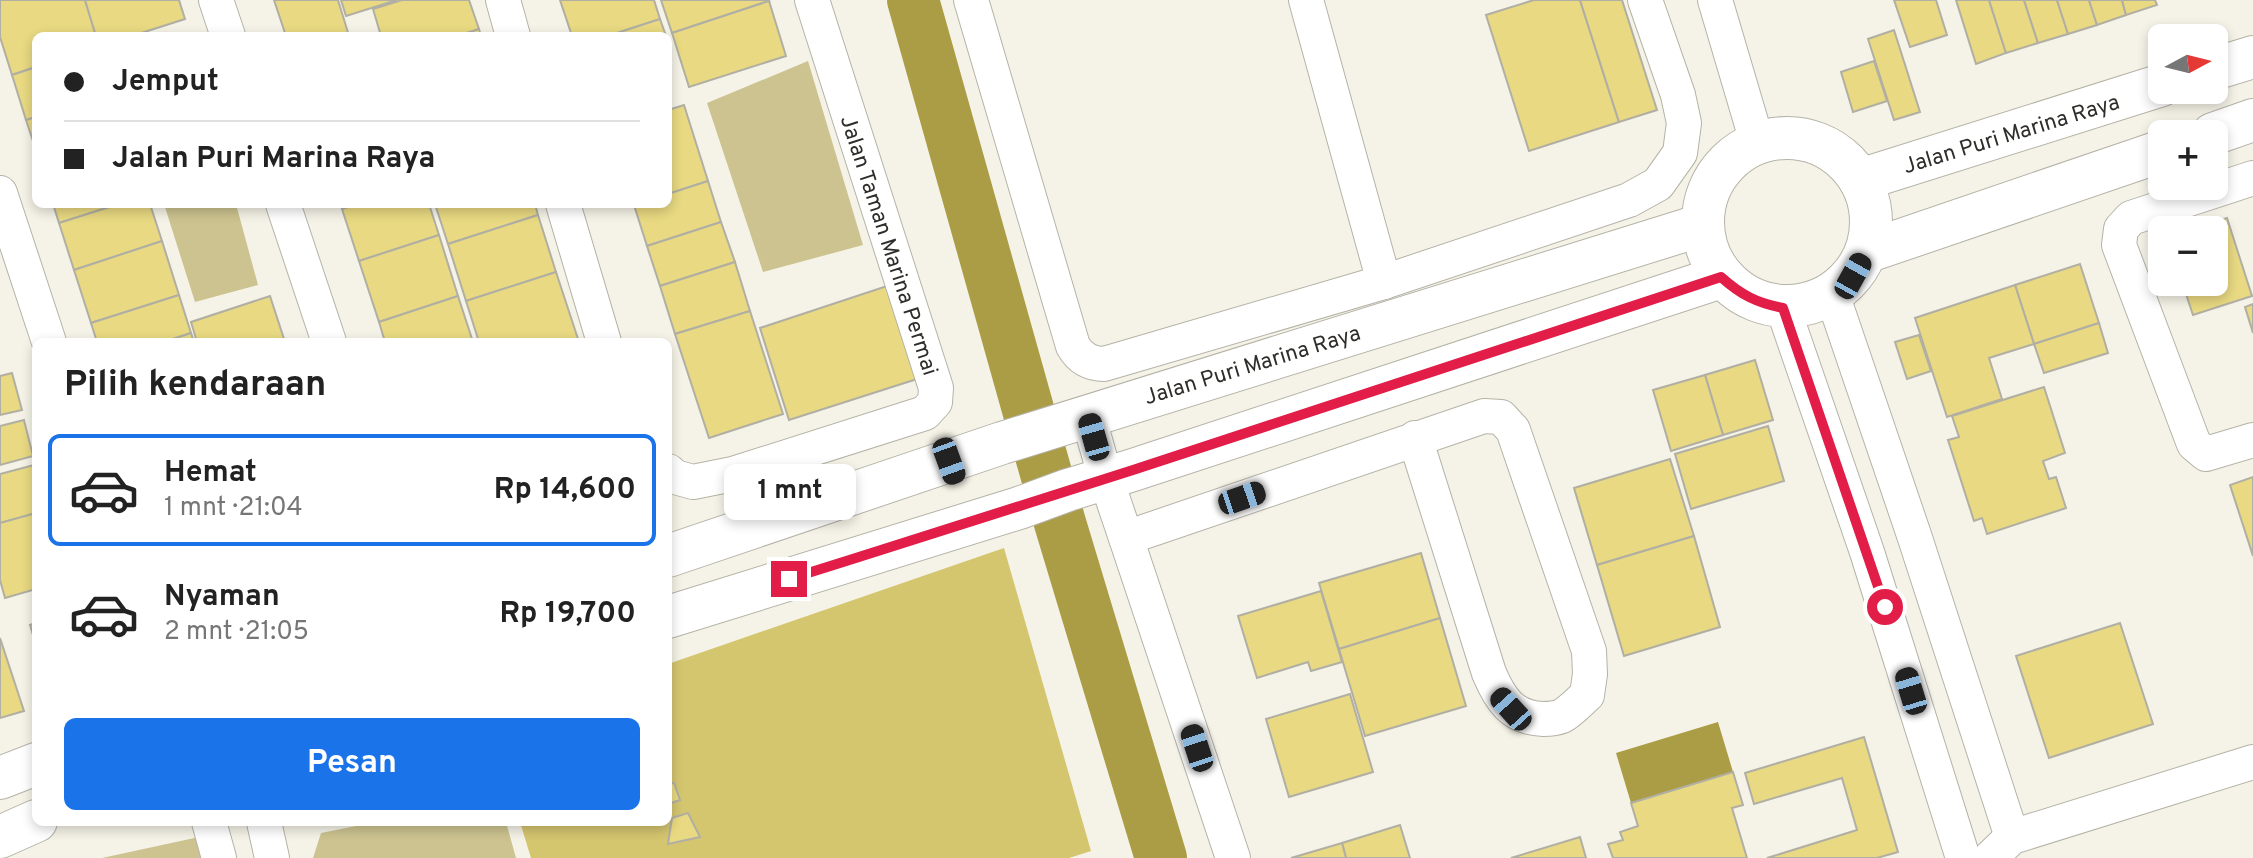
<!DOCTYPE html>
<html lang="id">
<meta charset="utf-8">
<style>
:root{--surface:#fff;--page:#f2f2f2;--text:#222;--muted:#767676;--line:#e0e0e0;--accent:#1a73e8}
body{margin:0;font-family:Overpass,sans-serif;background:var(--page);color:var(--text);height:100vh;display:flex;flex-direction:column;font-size:30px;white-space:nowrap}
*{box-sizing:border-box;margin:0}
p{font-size:26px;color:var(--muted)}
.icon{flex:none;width:44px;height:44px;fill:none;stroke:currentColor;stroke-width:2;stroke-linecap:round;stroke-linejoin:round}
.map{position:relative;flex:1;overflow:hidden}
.drawer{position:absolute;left:32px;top:338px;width:640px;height:488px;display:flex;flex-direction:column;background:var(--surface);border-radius:12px;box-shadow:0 4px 12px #0003}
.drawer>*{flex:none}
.guide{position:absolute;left:32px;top:32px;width:640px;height:176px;border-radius:12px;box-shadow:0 4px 12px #0003;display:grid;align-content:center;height:176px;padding:0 32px;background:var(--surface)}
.needle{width:52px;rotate:83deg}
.fabs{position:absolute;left:2148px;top:24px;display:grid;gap:16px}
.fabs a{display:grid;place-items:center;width:80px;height:80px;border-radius:12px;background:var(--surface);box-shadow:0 4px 12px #0003;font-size:40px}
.end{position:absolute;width:36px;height:36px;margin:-18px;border:10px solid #e11d48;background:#fff;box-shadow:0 0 0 4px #fff}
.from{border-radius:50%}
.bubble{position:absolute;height:56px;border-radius:12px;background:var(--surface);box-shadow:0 4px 12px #0003;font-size:26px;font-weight:700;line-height:56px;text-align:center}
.car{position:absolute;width:24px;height:48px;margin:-24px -12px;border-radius:10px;box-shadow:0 0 6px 2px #0007;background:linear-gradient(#222 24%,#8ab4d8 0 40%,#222 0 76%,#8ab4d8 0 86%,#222 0)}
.guide b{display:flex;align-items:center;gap:28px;height:76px;font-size:30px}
.guide b+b{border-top:2px solid var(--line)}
.guide i{width:20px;height:20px;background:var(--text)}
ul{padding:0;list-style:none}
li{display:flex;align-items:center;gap:24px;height:112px;margin:0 16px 12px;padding:0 16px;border:4px solid transparent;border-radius:12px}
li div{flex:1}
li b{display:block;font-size:30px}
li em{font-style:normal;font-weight:700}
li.selected{border-color:var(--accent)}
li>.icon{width:72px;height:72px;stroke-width:1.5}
h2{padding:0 32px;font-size:36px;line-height:96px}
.button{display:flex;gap:16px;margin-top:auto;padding:16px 32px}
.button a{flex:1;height:92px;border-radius:12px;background:var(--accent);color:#fff;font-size:32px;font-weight:700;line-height:92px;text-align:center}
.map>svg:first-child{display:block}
</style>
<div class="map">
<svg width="2253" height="858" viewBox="0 0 2253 858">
<rect width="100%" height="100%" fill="#f5f3e7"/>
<g fill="#ccc390">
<path d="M808 61 863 245 763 272 707 103Z"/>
<path d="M164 204H236L258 285 195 302Z"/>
<path d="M376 822H506L516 858H313L321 833Z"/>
<path d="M199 837 205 858H102Z"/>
</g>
<path fill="#d4c56f" d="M1004 548 1091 851 1069 858H531L520 822H668V664Z"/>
<path fill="#ab9c46" d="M1718 722 1733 772 1631 803 1616 753Z"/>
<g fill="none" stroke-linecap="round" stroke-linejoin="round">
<path stroke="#ab9c46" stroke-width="52" d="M913 0 1060 523 1161 858"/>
</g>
<g fill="#e8d982" stroke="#b1afa3" stroke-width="2">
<path d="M0 0H85L96 36H36V67L12 75 0 37Z"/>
<path d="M85 0H179L185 19 132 36H96Z"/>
<path d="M274 0H338L349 36H286Z"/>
<path d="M341 0H397L346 16Z"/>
<path d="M402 0H469L479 29 458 36H381L373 9Z"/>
<path d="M560 0H654L660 19 608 36H572Z"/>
<path d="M661 0H768L769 1 672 33Z"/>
<path d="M1534 0H1580L1619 122 1529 151 1486 15Z"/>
<path d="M1580 0H1622L1657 110 1619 122Z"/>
<path d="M1894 0H1936L1947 35 1910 47Z"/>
<path d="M1956 0H1989L2006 53 1976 64Z"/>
<path d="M1989 0H2024L2038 43 2006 53Z"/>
<path d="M2024 0H2057L2068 34 2038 43Z"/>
<path d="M2057 0H2089L2097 25 2068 34Z"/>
<path d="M2089 0H2122L2126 15 2097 25Z"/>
<path d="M2122 0H2155L2157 5 2126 15Z"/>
<path d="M769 1 786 56 689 87 672 33Z"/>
<path d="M660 19 666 36H608Z"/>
<path d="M479 29 481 36H458Z"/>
<path d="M1894 30 1920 112 1894 120 1868 39Z"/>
<path d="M1874 61 1887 101 1853 112 1841 72Z"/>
<path d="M36 67V117L26 120 12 75Z"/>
<path d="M684 105 708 181 668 194V110Z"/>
<path d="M36 117V150L26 120Z"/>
<path d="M708 181 721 222 647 246 634 205 668 204V194Z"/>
<path d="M53 204H119L59 223Z"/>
<path d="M119 204H150L162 241 74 270 59 223Z"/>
<path d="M357 204H429L439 235 359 261 342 209Z"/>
<path d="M435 204H535L538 215 448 244Z"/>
<path d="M538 215 556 272 466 301 448 244Z"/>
<path d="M2227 218 2252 296 2193 315 2182 282H2214V230H2189Z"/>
<path d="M721 222 735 262 660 286 647 246Z"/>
<path d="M439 235 458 296 379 322 359 261Z"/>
<path d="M162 241 179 295 91 323 74 270Z"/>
<path d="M735 262 750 311 675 334 660 286Z"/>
<path d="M2080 264 2099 323 2034 344 2015 285Z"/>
<path d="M556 272 579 342H479L466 301Z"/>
<path d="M2015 285 2034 344 1989 358 2002 399 1947 417 1915 318Z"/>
<path d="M887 286 917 379 789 420 760 328Z"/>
<path d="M179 295 191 333 164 342H97L91 323Z"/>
<path d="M270 296 285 342H197L191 322Z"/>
<path d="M458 296 473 342H385L379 322Z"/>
<path d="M2253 304V333L2245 307Z"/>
<path d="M750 311 783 414 709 438 675 334Z"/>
<path d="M2099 323 2108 353 2044 373 2034 344Z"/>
<path d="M191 333 194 342H164Z"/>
<path d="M1919 335 1931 371 1907 379 1895 342Z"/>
<path d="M1755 360 1773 420 1723 435 1705 375Z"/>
<path d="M12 373 22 410 0 415V376Z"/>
<path d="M1705 375 1723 435 1671 451 1653 390Z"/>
<path d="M2044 387 2065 453 2043 461 2049 479 2056 477 2066 508 1987 534 1982 518 1974 521 1948 440 1959 437 1952 416Z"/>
<path d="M24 420 33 456 0 465V426Z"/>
<path d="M1768 426 1784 481 1691 509 1675 454Z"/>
<path d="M1670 459 1694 536 1597 565 1574 488Z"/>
<path d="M34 465 36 472V513L0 523V474Z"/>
<path d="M2253 477V556L2230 485Z"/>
<path d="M36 513V589L5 598 0 580V523Z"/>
<path d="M1694 536 1720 627 1624 656 1597 565Z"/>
<path d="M1421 553 1440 618 1339 649 1319 583Z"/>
<path d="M1321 591 1342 662 1311 671 1308 662 1257 678 1238 616Z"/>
<path d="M1440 618 1466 706 1365 736 1339 649Z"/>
<path d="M36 623V645L30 625Z"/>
<path d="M2120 623 2153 724 2049 758 2016 656Z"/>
<path d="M0 638 24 711 0 718Z"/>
<path d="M1350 694 1373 772 1289 797 1266 719Z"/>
<path d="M1864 737 1898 852 1877 858H1767L1857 830 1842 778 1754 804 1745 773Z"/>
<path d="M1733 772 1743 805 1732 808 1747 858H1613L1608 844 1623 840 1620 832 1638 826 1631 803Z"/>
<path d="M674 783 680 800 668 804V784Z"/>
<path d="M688 813 700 837 668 844 672 818Z"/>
<path d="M1400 825 1410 858H1346L1342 843Z"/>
<path d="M1580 837 1586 858H1511Z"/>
<path d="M1342 843 1346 858H1291Z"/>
</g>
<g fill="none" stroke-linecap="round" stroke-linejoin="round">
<g stroke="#b5b3a7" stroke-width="36">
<g id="minor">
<path d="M216 0 228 36"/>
<path d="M503 0 513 36"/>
<path d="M971 0 1073 346C1080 358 1090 364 1104 364L1384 282 1629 200 1658 184 1680 153 1684 123 1678 95 1645 0"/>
<path d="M1306 0 1384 282"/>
<path d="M1715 0 1757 142"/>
<path d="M2253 178 2131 218 2121 229 2119 245 2194 444 2206 454 2253 440"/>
<path d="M0 193 49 342"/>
<path d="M283 204 329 342"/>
<path d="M563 204 604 342"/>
<path d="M1832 294 1915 538 2012 837"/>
<path d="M1783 308 1867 552 1963 858"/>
<path d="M1088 416 1106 479 1126 538"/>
<path d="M668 471 675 477 693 482 733 474 925 413 935 402 936 388 812 0"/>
<path d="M209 822 219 858"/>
<path d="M264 822 272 858"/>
<path d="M1233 858 1126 538 1484 416 1501 417 1513 430 1589 651 1590 674 1587 695C1579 702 1571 711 1562 716 1557 718 1549 719 1543 719 1512 718 1500 699 1489 673L1415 438"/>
<path d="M1990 858 2012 837 2253 762"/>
</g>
</g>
<g stroke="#b5b3a7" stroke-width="44">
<g id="tertiary">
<path d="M2214 69 2253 57"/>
<path d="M2213 134 2253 120"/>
<circle cx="1787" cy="222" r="84"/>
<path d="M1860 180 2162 85"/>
<path d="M1866 252 2162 151"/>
<path d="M668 556 1002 443 1702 225"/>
<path d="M668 617 1019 508 1068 490 1133 470 1721 277"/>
<path d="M0 778 36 764"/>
<path d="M0 837 36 821"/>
</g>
</g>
<use href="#minor" stroke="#fff" stroke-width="34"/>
<use href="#tertiary" stroke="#fff" stroke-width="42"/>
</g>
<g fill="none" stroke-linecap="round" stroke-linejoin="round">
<path stroke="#e11d48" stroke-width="10" d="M789 579C904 543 1019 506 1133 470L1721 277C1741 295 1757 303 1783 308L1885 607"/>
</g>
<g text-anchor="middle" stroke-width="6" stroke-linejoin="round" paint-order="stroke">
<g font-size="22" fill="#2e2d29" stroke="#fff">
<text transform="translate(2011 133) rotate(-17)" y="8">Jalan Puri Marina Raya</text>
<text transform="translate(890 245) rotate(72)" y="8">Jalan Taman Marina Permai</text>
<text transform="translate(1252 364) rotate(-17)" y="8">Jalan Puri Marina Raya</text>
</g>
</g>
</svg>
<div class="fabs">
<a><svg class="needle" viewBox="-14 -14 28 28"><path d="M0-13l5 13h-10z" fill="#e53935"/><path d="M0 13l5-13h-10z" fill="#767676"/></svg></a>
<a>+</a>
<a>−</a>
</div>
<i class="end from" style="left:1885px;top:607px"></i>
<i class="end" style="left:789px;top:579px"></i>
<div class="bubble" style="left:724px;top:464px;width:132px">1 mnt</div>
<i class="car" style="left:1853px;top:276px;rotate:29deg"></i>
<i class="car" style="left:1094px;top:437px;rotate:344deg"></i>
<i class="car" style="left:949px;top:461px;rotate:160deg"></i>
<i class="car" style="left:1242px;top:498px;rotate:71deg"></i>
<i class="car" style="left:1911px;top:691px;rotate:343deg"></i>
<i class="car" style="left:1511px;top:709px;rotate:318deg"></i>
<i class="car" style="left:1197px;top:748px;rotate:342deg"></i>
<div class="guide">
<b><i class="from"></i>Jemput</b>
<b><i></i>Jalan Puri Marina Raya</b>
</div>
<section class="drawer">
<h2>Pilih kendaraan</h2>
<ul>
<li class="selected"><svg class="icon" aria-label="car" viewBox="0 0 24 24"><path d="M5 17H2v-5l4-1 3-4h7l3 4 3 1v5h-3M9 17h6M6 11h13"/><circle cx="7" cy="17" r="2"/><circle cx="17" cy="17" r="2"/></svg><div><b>Hemat</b><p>1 mnt · 21:04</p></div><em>Rp 14,600</em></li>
<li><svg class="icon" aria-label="car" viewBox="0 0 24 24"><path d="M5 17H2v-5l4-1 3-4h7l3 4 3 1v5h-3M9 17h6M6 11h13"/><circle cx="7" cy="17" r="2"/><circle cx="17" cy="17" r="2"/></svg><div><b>Nyaman</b><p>2 mnt · 21:05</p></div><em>Rp 19,700</em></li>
</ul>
<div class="button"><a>Pesan</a></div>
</section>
</div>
